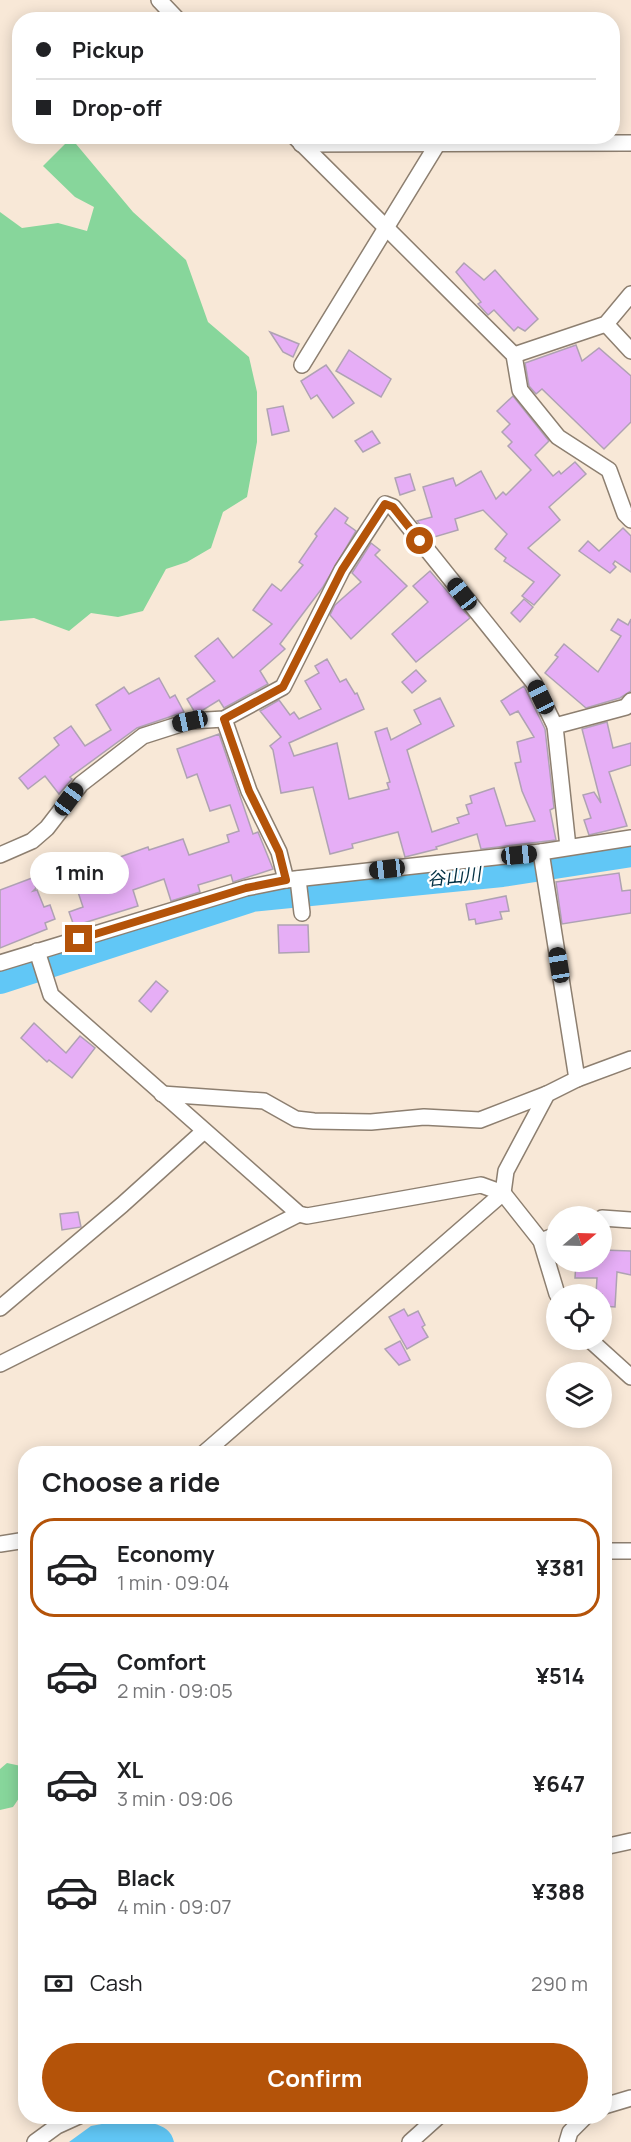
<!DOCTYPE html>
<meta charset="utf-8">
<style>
:root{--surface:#fff;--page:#f6f6f6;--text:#202124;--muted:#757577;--line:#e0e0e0;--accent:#b45309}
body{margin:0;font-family:Manrope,"Noto Sans JP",sans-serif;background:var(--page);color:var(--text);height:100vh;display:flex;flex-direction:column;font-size:22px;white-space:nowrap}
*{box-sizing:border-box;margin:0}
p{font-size:20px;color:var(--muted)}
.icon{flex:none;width:33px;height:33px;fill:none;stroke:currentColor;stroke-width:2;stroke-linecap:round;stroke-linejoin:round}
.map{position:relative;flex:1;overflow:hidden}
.panel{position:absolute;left:18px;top:1446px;width:594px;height:678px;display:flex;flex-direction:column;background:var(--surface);border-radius:24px;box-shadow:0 3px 15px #0003}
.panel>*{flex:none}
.top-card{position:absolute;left:12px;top:12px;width:608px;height:132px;border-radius:24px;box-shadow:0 3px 15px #0003;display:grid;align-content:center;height:132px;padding:0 24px;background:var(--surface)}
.needle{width:39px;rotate:71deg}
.fabs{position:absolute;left:546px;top:1206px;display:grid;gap:12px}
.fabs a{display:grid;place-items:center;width:66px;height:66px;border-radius:50%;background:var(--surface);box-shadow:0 3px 15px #0003;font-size:30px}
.end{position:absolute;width:27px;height:27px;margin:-14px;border:8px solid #b45309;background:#fff;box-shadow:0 0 0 3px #fff}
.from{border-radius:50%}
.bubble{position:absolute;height:42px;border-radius:21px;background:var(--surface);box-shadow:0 3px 15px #0003;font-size:20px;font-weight:700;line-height:42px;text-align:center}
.car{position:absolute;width:18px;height:36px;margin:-18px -9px;border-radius:8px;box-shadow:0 0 4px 2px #0007;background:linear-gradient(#222 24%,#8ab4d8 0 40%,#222 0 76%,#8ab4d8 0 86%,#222 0)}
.top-card b{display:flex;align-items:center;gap:21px;height:57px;font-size:22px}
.top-card b+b{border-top:2px solid var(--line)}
.top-card i{width:15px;height:15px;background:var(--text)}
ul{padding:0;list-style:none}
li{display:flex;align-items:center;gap:18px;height:99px;margin:0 12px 9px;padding:0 12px;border:3px solid transparent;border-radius:24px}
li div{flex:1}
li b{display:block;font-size:22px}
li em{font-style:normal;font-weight:700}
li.on{border-color:var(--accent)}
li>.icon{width:54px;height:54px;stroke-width:1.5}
h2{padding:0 24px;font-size:27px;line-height:72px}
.pay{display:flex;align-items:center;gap:15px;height:66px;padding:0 24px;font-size:22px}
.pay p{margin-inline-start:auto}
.button{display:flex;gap:12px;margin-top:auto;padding:12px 24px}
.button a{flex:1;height:69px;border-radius:36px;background:var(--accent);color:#fff;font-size:24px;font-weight:700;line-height:69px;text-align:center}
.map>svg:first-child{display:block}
</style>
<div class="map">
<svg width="631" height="2142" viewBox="0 0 631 2142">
<rect width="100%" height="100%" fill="#f8e8d7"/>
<g fill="#87d69b">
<path d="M71 138 133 212 186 260 208 322 249 357 257 392V442L247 497 223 512 211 548 187 562 166 569 143 611 118 617 91 613 69 631 34 618 0 621V212L22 228 58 223 87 231 94 207 75 197 43 166Z"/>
<path d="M7 1763 21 1766C32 1782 22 1794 13 1807L0 1810V1769Z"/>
</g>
<path fill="#61c7f6" d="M123 2120C140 2122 170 2120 174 2142H69L91 2126Z"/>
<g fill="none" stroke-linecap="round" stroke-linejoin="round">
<path stroke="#61c7f6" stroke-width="30" d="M0 979 252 897 502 872 631 852"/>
</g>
<g fill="#e6aef6" stroke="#afa2b3" stroke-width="1.5">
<path d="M464 263 484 280 495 270 538 319 525 331 518 327 514 331 494 310 488 315 478 304 481 302 456 272Z"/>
<path d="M270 332 299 344 293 357 283 352Z"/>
<path d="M576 345 582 361 599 348 631 376V422L604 449 542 389 536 394 529 386 525 363Z"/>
<path d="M349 350 391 379 381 397 336 371Z"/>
<path d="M326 365 354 403 333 418 317 395 311 399 301 381Z"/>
<path d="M513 396 549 441 535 455 553 476 559 471 561 474 575 462 586 474 549 507 560 520 528 548 560 575 534 605 522 596 534 582 504 561 506 558 495 549 507 534 483 510 455 519 458 530 431 538 417 521 432 517 423 487 453 478 456 486 481 471 496 499 503 492 506 495 531 470 508 446 512 442 502 432 510 424 497 411Z"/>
<path d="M283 406 289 431 272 435 267 409Z"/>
<path d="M372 431 380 443 363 452 355 441Z"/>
<path d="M410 474 415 490 400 495 395 478Z"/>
<path d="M335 508 348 518 345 523 356 531 323 587 280 644 285 649 260 671 268 684 224 708 219 700 203 710 194 711 187 699 215 681 195 656 218 638 233 658 272 624 253 610 272 584 281 591 303 565 299 562 317 536 315 534Z"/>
<path d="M623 528 631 536V572L615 561 613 564 616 567 610 573 579 551 588 541 599 551Z"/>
<path d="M371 543 380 550 375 555 407 586 351 639 330 615 335 605 361 582 352 573Z"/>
<path d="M430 571 470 618 416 662 392 634 428 602 413 586Z"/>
<path d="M524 599 533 607 520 622 511 613Z"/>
<path d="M618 619 628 625 631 619V691L620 698 586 708 545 673 558 657 555 655 564 644 598 672 621 636 611 630Z"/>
<path d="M327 659 340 682 346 679 355 694 357 693 364 709 289 743 294 756 337 743 349 799 389 789 387 783 390 782 375 732 387 728 391 740 421 724 414 710 440 698 454 726 407 750 432 832 459 823 457 818 469 814 466 805 472 803 470 796 494 788 506 826 535 821 522 791 515 763 521 762 517 742 534 737 518 711 510 715 501 701 524 686 545 729 554 808 550 810 556 840 481 849 477 834 436 847 437 849 405 857 398 832 352 844 353 848 330 854 313 787 281 793 273 750 270 746 281 737 260 711 279 700 290 715 294 712 299 719 321 709 305 681 319 673 315 666Z"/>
<path d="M416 670 426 681 412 693 402 682Z"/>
<path d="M159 678 170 698 175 695 184 712 137 728 70 777 72 779 59 794 45 776 28 789 19 778 59 745 54 738 71 726 85 746 111 730 96 705 124 687 129 694Z"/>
<path d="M607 722 613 748 631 743V765L609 772 627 826 589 835 584 820 591 818 583 795 594 792 601 803 582 729Z"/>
<path d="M219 734 253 834 258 832 273 869 233 882 231 875 198 885 200 892 171 901 164 879 133 890 138 906 74 926 69 912 83 907 73 877 118 862 117 858 148 847 149 850 183 839 189 855 229 842 227 835 239 831 230 805 210 811 197 774 187 778 177 749Z"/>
<path d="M619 873 622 891 631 890V913L562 924 556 882Z"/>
<path d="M32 878 36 888 33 891 37 890 44 907 50 905 55 919 45 923 47 929 0 948V890Z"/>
<path d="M506 896 509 911 500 912 502 919 476 924 475 919 469 920 466 904Z"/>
<path d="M278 925H308L309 952 279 953Z"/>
<path d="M156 981 168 991 151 1012 139 1001Z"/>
<path d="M34 1023 66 1053 80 1036 95 1048 72 1078 49 1060 47 1062 21 1038Z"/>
<path d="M78 1212 81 1227 62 1230 60 1214Z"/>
<path d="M602 1250 631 1251V1275L617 1272 615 1307 602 1306V1294H596L597 1278H575L576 1262H602Z"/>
<path d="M404 1309 408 1316 418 1311 425 1325 422 1327 428 1337 407 1349 389 1317Z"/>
<path d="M400 1341 410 1360 399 1365 385 1349Z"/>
</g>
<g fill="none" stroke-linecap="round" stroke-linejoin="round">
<g stroke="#8d7f70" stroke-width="18">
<g id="minor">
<path d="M159 0 178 20"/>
<path d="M294 136 514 355 520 390 558 437 609 470 625 514 631 520"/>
<path d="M301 144 631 143"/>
<path d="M606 324 631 351"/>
<path d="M514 355 606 324 631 294"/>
<path d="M302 365 438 143"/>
<path d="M224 719 249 791 279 852 286 880"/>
<path d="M568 847 555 726 626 707 631 701"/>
<path d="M0 855 32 841 47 828 81 784 143 736 190 721 224 719 283 687 342 570 385 504 393 507 534 683 555 726"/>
<path d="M298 879 302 913"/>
<path d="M37 951 51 995 299 1214 307 1216 481 1185 503 1193 541 1241 557 1294"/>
<path d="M0 963 246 888 286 880 541 852 631 838"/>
<path d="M577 1079 631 1059"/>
<path d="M162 1094 264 1101 296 1119 314 1121 371 1122 424 1117 480 1120 547 1094"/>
<path d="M602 1218 631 1220"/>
<path d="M541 1241 556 1235"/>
<path d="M0 1308 122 1205 204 1131"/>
<path d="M590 1340 631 1377"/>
<path d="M0 1364 299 1214"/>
<path d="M203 1454 503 1193 506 1171 547 1094 577 1079 541 852"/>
<path d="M0 1544 26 1540"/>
<path d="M604 1551H631"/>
<path d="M604 1847 631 1841"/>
<path d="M604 2106 631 2098"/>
<path d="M35 2142 57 2126 79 2116"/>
<path d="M410 2142 439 2116"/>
<path d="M567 2142 570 2132 586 2116"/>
</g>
</g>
<use href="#minor" stroke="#fff" stroke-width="15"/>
</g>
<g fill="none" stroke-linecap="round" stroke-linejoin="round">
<path stroke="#b45309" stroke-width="8" d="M79 939 246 888 286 880 279 852 249 791 224 719 283 687 342 570 385 504 393 507 420 541"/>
</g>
<g text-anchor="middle" stroke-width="4.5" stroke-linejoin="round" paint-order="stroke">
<g font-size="18" font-style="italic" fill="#002f42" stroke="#fff">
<text transform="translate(454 877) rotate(-6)" y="6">谷山川</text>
</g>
</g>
</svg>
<div class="fabs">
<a><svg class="needle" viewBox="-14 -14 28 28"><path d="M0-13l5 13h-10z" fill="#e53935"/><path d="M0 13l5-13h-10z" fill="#757577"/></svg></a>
<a><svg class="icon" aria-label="locate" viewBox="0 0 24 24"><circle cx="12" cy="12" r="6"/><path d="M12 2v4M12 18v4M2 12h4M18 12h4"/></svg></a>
<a><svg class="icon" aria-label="layers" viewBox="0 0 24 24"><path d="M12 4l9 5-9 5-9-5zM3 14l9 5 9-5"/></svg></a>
</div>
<i class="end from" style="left:420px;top:541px"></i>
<i class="end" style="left:79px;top:939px"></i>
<div class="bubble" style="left:30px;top:852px;width:99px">1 min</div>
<i class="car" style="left:462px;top:594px;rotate:322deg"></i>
<i class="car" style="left:541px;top:697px;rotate:334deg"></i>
<i class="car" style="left:190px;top:721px;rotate:258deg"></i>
<i class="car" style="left:69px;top:799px;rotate:36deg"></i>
<i class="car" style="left:519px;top:855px;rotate:84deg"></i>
<i class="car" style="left:387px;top:869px;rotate:263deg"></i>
<i class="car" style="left:559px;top:965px;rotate:351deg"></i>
<div class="top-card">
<b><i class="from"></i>Pickup</b>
<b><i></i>Drop-off</b>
</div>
<section class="panel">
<h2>Choose a ride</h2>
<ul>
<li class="on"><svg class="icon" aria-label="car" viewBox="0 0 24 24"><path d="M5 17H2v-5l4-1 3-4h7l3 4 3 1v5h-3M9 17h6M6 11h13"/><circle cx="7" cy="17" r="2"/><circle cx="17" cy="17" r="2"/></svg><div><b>Economy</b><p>1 min · 09:04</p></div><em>¥381</em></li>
<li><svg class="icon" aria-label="car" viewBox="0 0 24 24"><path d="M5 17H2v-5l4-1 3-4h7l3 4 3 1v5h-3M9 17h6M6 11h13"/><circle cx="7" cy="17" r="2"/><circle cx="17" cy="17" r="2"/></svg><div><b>Comfort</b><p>2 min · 09:05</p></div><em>¥514</em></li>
<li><svg class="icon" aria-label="car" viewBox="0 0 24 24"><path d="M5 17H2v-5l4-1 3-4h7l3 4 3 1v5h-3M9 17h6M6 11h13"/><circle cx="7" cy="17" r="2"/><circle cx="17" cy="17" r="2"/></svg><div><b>XL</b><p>3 min · 09:06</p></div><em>¥647</em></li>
<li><svg class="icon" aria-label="car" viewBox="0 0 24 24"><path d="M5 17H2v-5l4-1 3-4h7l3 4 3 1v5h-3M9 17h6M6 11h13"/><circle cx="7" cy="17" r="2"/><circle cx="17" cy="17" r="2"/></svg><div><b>Black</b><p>4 min · 09:07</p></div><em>¥388</em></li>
</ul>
<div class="pay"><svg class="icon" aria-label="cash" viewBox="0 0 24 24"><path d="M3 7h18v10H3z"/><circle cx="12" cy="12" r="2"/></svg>Cash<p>290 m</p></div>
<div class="button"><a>Confirm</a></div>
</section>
</div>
